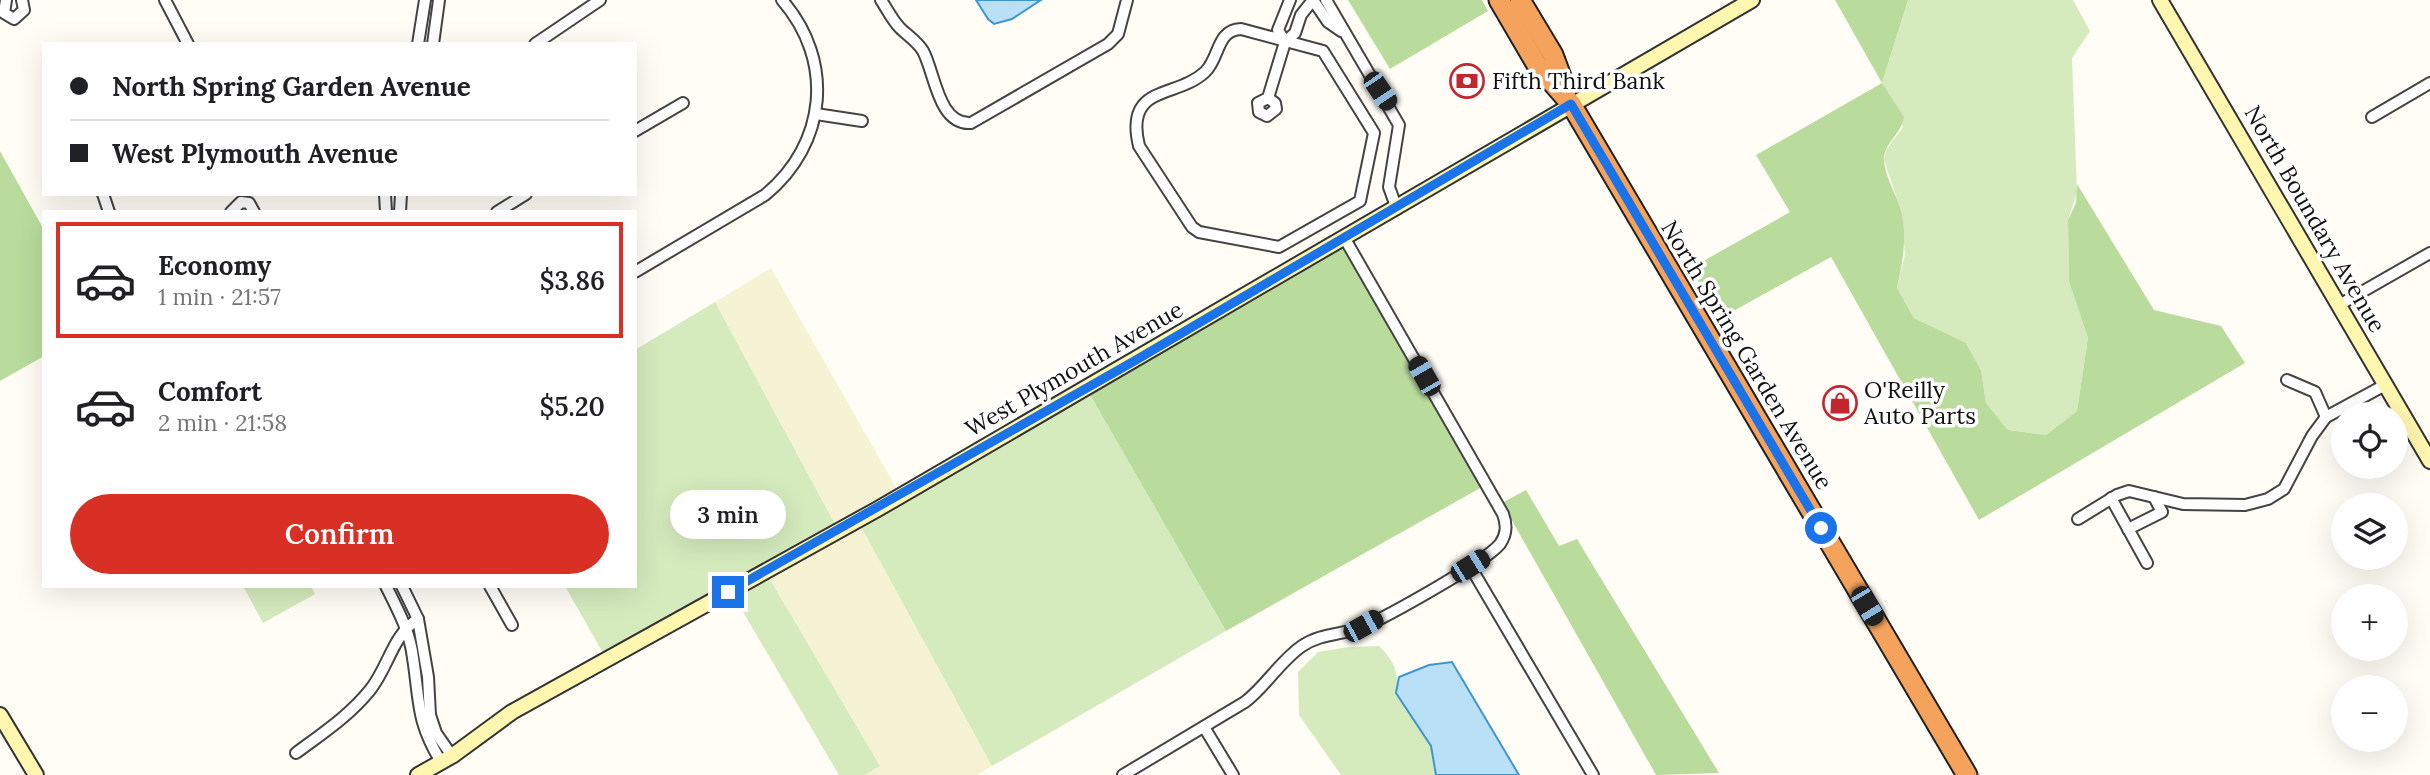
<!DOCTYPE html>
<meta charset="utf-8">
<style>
:root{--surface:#fff;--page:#f2f2f2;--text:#202124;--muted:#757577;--line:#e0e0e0;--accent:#d93025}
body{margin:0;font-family:Lora,serif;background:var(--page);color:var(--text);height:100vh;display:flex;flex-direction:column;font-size:26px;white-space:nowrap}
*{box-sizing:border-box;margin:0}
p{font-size:23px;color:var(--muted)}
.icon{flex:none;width:38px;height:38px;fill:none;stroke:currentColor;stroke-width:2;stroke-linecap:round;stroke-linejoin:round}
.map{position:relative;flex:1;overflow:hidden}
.sheet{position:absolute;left:42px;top:210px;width:595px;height:378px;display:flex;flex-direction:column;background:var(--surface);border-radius:0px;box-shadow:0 7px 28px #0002}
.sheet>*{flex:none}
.hud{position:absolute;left:42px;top:42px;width:595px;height:154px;border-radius:0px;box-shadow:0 7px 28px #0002;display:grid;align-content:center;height:154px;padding:0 28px;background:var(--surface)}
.tools{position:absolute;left:2331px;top:402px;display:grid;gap:14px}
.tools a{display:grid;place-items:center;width:77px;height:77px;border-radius:50%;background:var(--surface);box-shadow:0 7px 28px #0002;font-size:35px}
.end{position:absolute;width:32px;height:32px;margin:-16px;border:9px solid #1a73e8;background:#fff;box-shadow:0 0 0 4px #fff}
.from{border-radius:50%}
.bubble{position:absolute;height:49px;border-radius:24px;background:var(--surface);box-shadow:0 7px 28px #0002;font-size:23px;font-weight:600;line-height:49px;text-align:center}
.car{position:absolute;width:21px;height:42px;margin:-21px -10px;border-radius:9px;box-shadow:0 0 5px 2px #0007;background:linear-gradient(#222 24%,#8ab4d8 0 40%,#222 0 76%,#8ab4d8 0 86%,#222 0)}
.hud b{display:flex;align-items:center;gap:24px;height:66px;font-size:26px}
.hud b+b{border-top:2px solid var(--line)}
.hud i{width:18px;height:18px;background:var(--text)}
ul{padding:12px 0 0;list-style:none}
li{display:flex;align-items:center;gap:21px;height:116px;margin:0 14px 10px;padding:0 14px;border:4px solid transparent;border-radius:0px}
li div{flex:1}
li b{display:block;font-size:26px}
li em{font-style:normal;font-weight:600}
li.current{border-color:var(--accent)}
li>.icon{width:63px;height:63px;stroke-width:1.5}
.primary-button{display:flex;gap:14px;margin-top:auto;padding:14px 28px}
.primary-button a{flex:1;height:80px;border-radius:42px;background:var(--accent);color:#fff;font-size:28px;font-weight:600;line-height:80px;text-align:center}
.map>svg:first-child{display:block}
</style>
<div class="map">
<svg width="2430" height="775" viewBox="0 0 2430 775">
<rect width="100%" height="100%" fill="#fffdf5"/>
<g fill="#f6f3d4">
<path d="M771 268 898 491 836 526 715 302Z"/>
<path d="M860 525 992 766 977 775H865L880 766 768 576Z"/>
</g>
<g fill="#d5ebbd">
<path d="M1908 0H2073L2090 31 2072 58 2077 193 2068 220 2069 280 2088 338 2077 411 2046 435 2008 430 1986 403 1981 370 1966 343 1914 318 1897 288 1905 254 1901 211 1884 160 1886 150 1903 127 1882 83Z"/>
<path d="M715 302 836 526 604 655 565 586H635V350Z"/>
<path d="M1089 393 1226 631 992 766 860 525Z"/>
<path d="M768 576 880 766 865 775H839L733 595Z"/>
<path d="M243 586H311L315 594 263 623Z"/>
<path d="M1379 646C1394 661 1400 673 1396 694L1431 746 1436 775H1341L1299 715 1298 672 1318 652 1348 647Z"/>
</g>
<g fill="#b9dc9c">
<path d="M1348 0H1482L1488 11 1390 69Z"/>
<path d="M1835 0H1908L1882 83 1904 117C1902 133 1883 144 1884 160 1885 175 1895 193 1900 207 1908 234 1903 261 1897 288L1914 318 1966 343 1981 370 1986 403 2008 430 2046 435 2077 411 2088 338 2069 281 2068 220 2076 203 2077 184 2154 310 2221 326 2245 363 1979 520 1831 257 1719 319 1691 268 1790 212 1756 155 1882 83Z"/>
<path d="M0 151 44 230V356L0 381Z"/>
<path d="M1343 246 1482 487 1226 631 1089 393Z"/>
<path d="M1526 490 1559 546 1577 539 1719 773 1656 775 1502 503Z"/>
</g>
<g fill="#b9e0f7" stroke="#3f96cf" stroke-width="2">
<path d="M976 0H1041L1012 19 994 24 988 19Z"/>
<path d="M1452 662 1519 775H1436L1431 746 1396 693 1399 677 1429 665Z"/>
</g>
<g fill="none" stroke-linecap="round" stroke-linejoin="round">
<g stroke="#444" stroke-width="14">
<g id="street">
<path d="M6 0 4 13 14 19 24 10 22 0"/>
<path d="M165 0 188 44"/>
<path d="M881 0C887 9 892 20 900 28 907 35 918 42 923 51 935 73 938 125 971 123L1108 44 1118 34 1127 0"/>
<path d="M1326 0 1399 125 1389 187 1397 209"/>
<path d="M1241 29 1323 51 1374 133 1360 201 1279 247 1199 232 1192 227 1139 146C1124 84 1176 99 1205 72 1220 58 1216 30 1241 29Z"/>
<path d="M1285 42 1278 30 1290 0"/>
<path d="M418 44 425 0"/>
<path d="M433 44 439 0"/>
<path d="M535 44 600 0"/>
<path d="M1268 98 1275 103 1276 109 1267 116 1259 112 1258 103 1268 98 1285 42 1295 33 1301 15 1313 0 1328 22 1341 31"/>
<path d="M816 114 862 121"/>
<path d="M2372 117 2430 83"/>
<path d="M635 131 683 103"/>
<path d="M103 194 109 212"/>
<path d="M385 194 386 212"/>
<path d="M231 212 241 202 249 203 254 212"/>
<path d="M400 212 401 194"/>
<path d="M497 212 526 194"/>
<path d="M635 272 765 195C827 144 835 61 782 0"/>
<path d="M2339 305 2430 253"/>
<path d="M2287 380 2315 392 2326 417"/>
<path d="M2111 498 2147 563"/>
<path d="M2078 519 2117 495 2129 491 2183 504 2245 505 2268 499 2284 489 2312 436 2326 417 2385 385"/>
<path d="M2128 529 2162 512 2154 497"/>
<path d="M1470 566 1593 775"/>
<path d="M386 586C398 610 410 632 413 658 420 703 416 720 441 762"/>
<path d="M402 586 418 619 428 677 430 715 436 733 452 756"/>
<path d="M490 586 512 625"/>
<path d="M1204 727 1233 775"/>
<path d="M296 753C323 733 349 716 370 690 388 668 393 634 418 619"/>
<path d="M1123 775 1245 702C1266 686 1280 661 1302 646 1321 633 1342 635 1363 627 1388 616 1484 563 1500 544 1507 534 1507 525 1503 514L1345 239"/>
</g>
</g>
<g stroke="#333" stroke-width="18">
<g id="secondary">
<path d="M2160 0 2430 461"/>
<path d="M0 715 36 775"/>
<path d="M418 775 452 756 512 712 876 510 1752 0"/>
</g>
</g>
<g stroke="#222" stroke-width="23">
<g id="highway">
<path d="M1499 0 1537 65 1571 104 1967 775"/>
<path d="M1520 0 1553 55 1566 90"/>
</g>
</g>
<use href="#street" stroke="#fff" stroke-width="10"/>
<use href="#secondary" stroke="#fff6b0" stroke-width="14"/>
<use href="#highway" stroke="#f5a25d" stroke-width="19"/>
</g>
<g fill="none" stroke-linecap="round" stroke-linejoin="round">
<path stroke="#1a73e8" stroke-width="9" d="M728 592 1136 360 1571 104 1821 528"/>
</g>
<defs>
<g id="bank-ring" transform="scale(1.75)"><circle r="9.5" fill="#fff" stroke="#c4262e" stroke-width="1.5"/><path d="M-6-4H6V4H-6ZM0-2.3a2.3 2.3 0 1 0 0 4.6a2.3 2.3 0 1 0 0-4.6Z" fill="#c4262e"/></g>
<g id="shop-ring" transform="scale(1.75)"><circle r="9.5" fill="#fff" stroke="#c4262e" stroke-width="1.5"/><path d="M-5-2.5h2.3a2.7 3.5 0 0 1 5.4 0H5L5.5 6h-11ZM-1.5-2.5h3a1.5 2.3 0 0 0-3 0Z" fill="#c4262e"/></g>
</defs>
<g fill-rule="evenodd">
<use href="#bank-ring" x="1467" y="81"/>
<use href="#shop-ring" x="1840" y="403"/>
</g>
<g text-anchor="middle" stroke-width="7" stroke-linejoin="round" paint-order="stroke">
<g font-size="23" fill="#111" stroke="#fff" text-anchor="start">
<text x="1492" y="89">Fifth Third Bank</text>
<text x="1864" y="398">O'Reilly<tspan x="1864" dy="26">Auto Parts</tspan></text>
</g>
<g font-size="23" fill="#111" stroke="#fff">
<text transform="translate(2315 219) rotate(60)" y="8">North Boundary Avenue</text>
<text transform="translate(1747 355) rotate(59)" y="8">North Spring Garden Avenue</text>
<text transform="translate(1074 369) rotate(-30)" y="8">West Plymouth Avenue</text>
</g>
</g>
</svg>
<div class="tools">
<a><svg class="icon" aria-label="locate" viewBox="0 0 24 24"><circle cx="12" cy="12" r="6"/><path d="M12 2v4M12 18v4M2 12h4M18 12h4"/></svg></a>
<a><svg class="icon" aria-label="layers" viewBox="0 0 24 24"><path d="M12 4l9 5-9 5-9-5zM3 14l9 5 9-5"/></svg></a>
<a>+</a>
<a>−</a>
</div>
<i class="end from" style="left:1821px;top:528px"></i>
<i class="end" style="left:728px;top:592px"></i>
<div class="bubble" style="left:670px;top:490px;width:116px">3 min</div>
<i class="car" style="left:1380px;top:91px;rotate:146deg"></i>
<i class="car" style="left:1424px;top:376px;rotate:330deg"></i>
<i class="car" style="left:1470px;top:566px;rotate:58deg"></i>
<i class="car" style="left:1867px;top:606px;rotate:149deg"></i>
<i class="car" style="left:1363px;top:626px;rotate:61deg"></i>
<div class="hud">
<b><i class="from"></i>North Spring Garden Avenue</b>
<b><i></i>West Plymouth Avenue</b>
</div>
<section class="sheet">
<ul>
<li class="current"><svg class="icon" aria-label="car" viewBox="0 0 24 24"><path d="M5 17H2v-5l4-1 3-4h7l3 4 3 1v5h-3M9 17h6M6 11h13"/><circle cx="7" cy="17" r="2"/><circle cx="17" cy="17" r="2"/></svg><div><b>Economy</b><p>1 min · 21:57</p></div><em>$3.86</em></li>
<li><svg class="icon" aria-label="car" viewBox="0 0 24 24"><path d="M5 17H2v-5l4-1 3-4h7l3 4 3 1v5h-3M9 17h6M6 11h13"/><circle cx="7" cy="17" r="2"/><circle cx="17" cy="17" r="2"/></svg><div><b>Comfort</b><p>2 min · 21:58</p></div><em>$5.20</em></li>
</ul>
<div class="primary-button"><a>Confirm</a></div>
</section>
</div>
